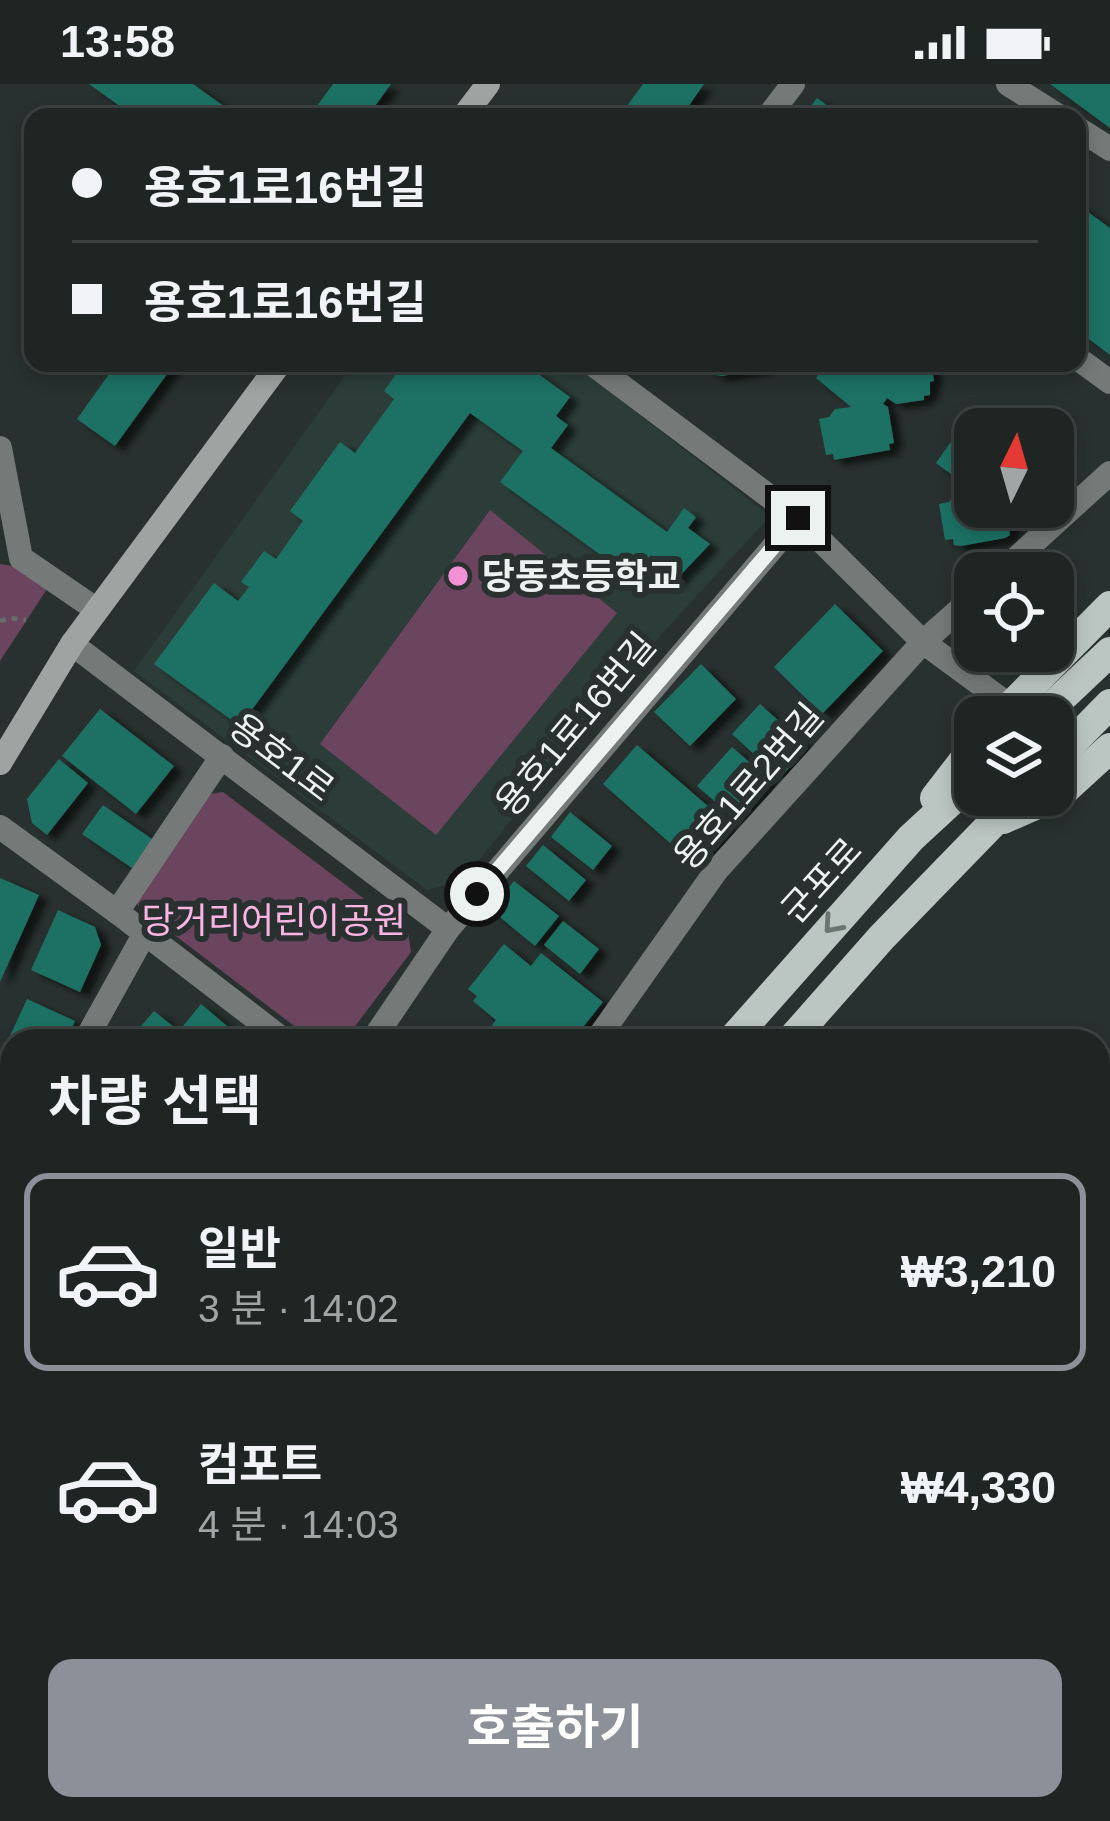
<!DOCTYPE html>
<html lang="ko">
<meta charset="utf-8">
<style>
:root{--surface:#1e2523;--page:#262d2b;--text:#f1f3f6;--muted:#a1a5a6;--line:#3c4241;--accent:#8c9099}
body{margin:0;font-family:Helvetica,"Noto Sans KR",sans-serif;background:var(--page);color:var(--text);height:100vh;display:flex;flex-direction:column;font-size:45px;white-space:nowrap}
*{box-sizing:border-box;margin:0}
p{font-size:39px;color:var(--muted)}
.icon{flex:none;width:66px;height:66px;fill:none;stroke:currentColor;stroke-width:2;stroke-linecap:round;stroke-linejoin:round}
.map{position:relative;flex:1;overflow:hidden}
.sheet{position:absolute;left:0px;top:945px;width:1110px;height:792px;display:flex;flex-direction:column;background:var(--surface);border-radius:36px 36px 0 0;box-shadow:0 6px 18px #0003,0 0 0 3px var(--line)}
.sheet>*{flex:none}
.guide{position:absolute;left:24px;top:24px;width:1062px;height:264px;border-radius:24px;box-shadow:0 6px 18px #0003,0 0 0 3px var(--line);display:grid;align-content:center;height:264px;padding:0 48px;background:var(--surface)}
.needle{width:78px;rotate:5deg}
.buttons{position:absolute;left:954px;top:324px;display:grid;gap:24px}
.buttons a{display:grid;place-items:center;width:120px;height:120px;border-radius:24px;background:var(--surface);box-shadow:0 6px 18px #0003,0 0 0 3px var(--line);font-size:60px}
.end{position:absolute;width:54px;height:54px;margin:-27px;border:15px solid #ecf2f0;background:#111;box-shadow:0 0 0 6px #111}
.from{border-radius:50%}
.guide b{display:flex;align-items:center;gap:42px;height:114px;font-size:45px}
.guide b+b{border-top:3px solid var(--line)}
.guide i{width:30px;height:30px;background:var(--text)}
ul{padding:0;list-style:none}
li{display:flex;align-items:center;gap:36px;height:198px;margin:0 24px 18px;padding:0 24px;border:6px solid transparent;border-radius:24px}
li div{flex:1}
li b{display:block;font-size:45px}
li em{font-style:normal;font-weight:700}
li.current{border-color:var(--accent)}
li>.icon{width:108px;height:108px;stroke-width:1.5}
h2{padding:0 48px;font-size:54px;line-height:144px}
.primary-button{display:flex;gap:24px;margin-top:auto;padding:24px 48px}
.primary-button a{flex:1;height:138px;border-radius:24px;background:var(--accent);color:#fff;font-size:48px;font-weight:700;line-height:138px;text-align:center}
.status{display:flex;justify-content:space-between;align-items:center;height:84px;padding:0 60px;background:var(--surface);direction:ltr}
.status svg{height:33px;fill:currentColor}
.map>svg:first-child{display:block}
</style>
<div class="status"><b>13:58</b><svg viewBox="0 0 49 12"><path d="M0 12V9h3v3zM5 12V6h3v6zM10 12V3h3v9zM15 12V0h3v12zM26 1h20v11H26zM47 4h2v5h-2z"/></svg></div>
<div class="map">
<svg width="1110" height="1737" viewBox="0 0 1110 1737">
<defs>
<filter id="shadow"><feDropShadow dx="9" dy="5.5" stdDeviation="3" flood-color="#0009"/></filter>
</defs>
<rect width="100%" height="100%" fill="#28312f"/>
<path fill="#2c3d39" d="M354 279H572L770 432 660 552 462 797 427 806 134 587Z"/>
<g fill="#6b455e">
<path d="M490 426 617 529 436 751 320 660Z"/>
<path d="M0 480 20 483 49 502 0 577Z"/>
<path d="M223 708 408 848 411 868 344 957H314L139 824 135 812 210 710Z"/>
</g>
<g fill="#1f7164" filter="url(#shadow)">
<path d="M89 0H193L239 33H135Z"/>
<path d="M333 0H391L367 33H309Z"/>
<path d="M643 0H704L681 33H619Z"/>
<path d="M1050 0H1110V44Z"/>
<path d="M817 14 843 33H803Z"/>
<path d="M1077 120 1110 144V271L1077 246Z"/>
<path d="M117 279H175L115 362 77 335Z"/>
<path d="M404 279H523L570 313 556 332 568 341 551 364 667 448 684 424 696 433 688 444 710 460 673 499 651 483 657 476 651 471 634 495 500 398 523 367 470 329 240 642 154 580 214 499 238 517 249 503 241 498 264 467 276 475 303 437 290 427 340 358 355 369 394 315 384 307Z"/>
<path d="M705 279H765L766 284 722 292 715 291 714 285 707 286Z"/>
<path d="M827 279H859L872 288H875L874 279H931L934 297 930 298V311L924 312V316L896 320 887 314 883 320 888 323 894 359 889 360 890 366 834 376 833 370 826 371 819 335 829 333 835 325 851 323 816 294Z"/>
<path d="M1032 333 1034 341 1044 339 1045 345H997L996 338Z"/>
<path d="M960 345 972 354 975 350V423H1010L1014 444 1009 445 1010 451 1005 454 961 462 954 461 953 455 945 456 939 420 949 418 955 410 971 408 970 404 936 379Z"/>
<path d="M835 520 883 567 822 630 774 583Z"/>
<path d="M701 580 736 615 690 662 654 628Z"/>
<path d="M760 620 808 663 780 694 732 650Z"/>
<path d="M100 625 174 682 136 730 62 672Z"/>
<path d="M637 661 730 741 695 781 603 700Z"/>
<path d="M732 663 770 696 735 735 697 702Z"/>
<path d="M59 675 88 699 47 751 32 739 27 715Z"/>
<path d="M103 721 152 755 132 784 82 750Z"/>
<path d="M570 728 612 762 593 786 551 753Z"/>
<path d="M543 761 586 796 569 817 526 782Z"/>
<path d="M0 794 39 811 0 898Z"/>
<path d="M514 797 559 832 535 862 491 826Z"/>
<path d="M58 826 95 843 101 861 80 908 31 886Z"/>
<path d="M563 837 599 865 580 890 544 861Z"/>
<path d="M504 860 531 882 541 869 603 918 572 957H512L492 941 496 936 473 917 477 912 468 905Z"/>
<path d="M27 915 75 937 66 957H12V994L0 988V974Z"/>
<path d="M201 920 245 957H147L136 948 154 927 179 947Z"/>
<path d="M0 1036 12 1040V1079L0 1076Z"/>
<path d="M0 1149 11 1150 7 1187 0 1194Z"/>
<path d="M1098 1157 1110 1172V1198L1098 1214Z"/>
<path d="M1110 1489V1534L1098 1523V1503Z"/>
<path d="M12 1525V1616L0 1602V1536Z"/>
<path d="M0 1638 12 1647V1689L4 1693 0 1690Z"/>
</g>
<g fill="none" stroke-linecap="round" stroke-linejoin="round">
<path stroke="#676f6d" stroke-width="4.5" stroke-dasharray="6 6" stroke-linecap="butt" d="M0 537 10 534 26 536"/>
<g stroke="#757a78" stroke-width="24">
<path d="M1008 0 1060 33"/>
<path d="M768 33 793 0"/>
<path d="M1077 44 1110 65"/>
<path d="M1077 274 1110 298"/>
<path d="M591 279 798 434 923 558 1010 622"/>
<path d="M0 364 21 474 97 526"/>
<path d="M1000 489 1110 389"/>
<path d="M72 560 448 845"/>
<path d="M0 743 117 828 285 957"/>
<path d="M117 828 222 672"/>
<path d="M85 957 145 849"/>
<path d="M372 957 448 845 798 434"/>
<path d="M596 957 716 787 923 558 975 512"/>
<path d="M0 1006 12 1008"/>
<path d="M0 1219H12"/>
<path d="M0 1374 12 1276"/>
<path d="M0 1431 12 1474"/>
<path d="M10 1737 18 1725"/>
</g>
<g stroke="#9da4a2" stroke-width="24">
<path d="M463 33 488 0"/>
<path d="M0 679 72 560 280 279"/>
</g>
<g stroke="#bbc5c2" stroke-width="30">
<path d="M1000 633 1110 522"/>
<path d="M1041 633 1110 568"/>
<path d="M1053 678 1110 620"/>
<path d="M935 714 975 662"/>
<path d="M1003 735 1060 710 1110 664"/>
<path d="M731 957 911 754 975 695"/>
<path d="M790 957 882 853 1020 711"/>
<path d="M134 1737 144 1725"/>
<path d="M207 1737 216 1725"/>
</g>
</g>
<defs><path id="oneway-chevron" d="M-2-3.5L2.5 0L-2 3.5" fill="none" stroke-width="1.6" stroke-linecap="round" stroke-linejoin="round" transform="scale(3)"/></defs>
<use stroke="#6a7471" href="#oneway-chevron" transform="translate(832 841) rotate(131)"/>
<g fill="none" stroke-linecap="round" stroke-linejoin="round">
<path stroke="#ecf2f0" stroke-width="15" d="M477 810 798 434"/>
</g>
<circle fill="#f491d4" stroke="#28312f" stroke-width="4.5" cx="458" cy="492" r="12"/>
<g text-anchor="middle" stroke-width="12" stroke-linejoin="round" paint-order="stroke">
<g font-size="36" font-weight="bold" fill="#ecf2f0" stroke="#28312f" text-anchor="start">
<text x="482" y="505">당동초등학교</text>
</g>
<g font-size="36" fill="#ecf2f0" stroke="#28312f">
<text transform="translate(575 640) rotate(-50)" y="13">용호1로16번길</text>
<text transform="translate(282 673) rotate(37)" y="13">용호1로</text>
<text transform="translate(748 702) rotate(-49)" y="13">용호1로2번길</text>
<text transform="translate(821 796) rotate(-48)" y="13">군포로</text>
</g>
<g font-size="36" fill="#fcb4e3" stroke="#28312f">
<text x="274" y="849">당거리어린이공원</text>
</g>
</g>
</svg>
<div class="buttons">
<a><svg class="needle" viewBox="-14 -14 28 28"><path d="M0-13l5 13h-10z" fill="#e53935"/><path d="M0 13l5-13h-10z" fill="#a1a5a6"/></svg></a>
<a><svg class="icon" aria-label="locate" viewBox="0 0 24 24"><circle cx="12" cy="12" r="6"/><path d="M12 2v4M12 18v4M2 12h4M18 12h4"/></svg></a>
<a><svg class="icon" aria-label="layers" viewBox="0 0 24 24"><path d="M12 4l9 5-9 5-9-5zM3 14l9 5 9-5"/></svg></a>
</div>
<i class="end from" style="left:477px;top:810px"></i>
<i class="end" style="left:798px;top:434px"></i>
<div class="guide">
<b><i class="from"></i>용호1로16번길</b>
<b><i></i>용호1로16번길</b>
</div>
<section class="sheet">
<h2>차량 선택</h2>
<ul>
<li class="current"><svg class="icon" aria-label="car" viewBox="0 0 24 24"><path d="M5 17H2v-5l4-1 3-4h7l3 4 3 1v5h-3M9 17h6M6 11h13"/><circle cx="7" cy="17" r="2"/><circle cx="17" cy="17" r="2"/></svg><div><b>일반</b><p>3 분 · 14:02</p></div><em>₩3,210</em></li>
<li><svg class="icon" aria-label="car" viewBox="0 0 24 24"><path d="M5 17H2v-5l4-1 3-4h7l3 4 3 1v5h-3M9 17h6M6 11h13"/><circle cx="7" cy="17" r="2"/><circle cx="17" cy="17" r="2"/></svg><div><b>컴포트</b><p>4 분 · 14:03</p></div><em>₩4,330</em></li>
</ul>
<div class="primary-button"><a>호출하기</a></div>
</section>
</div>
